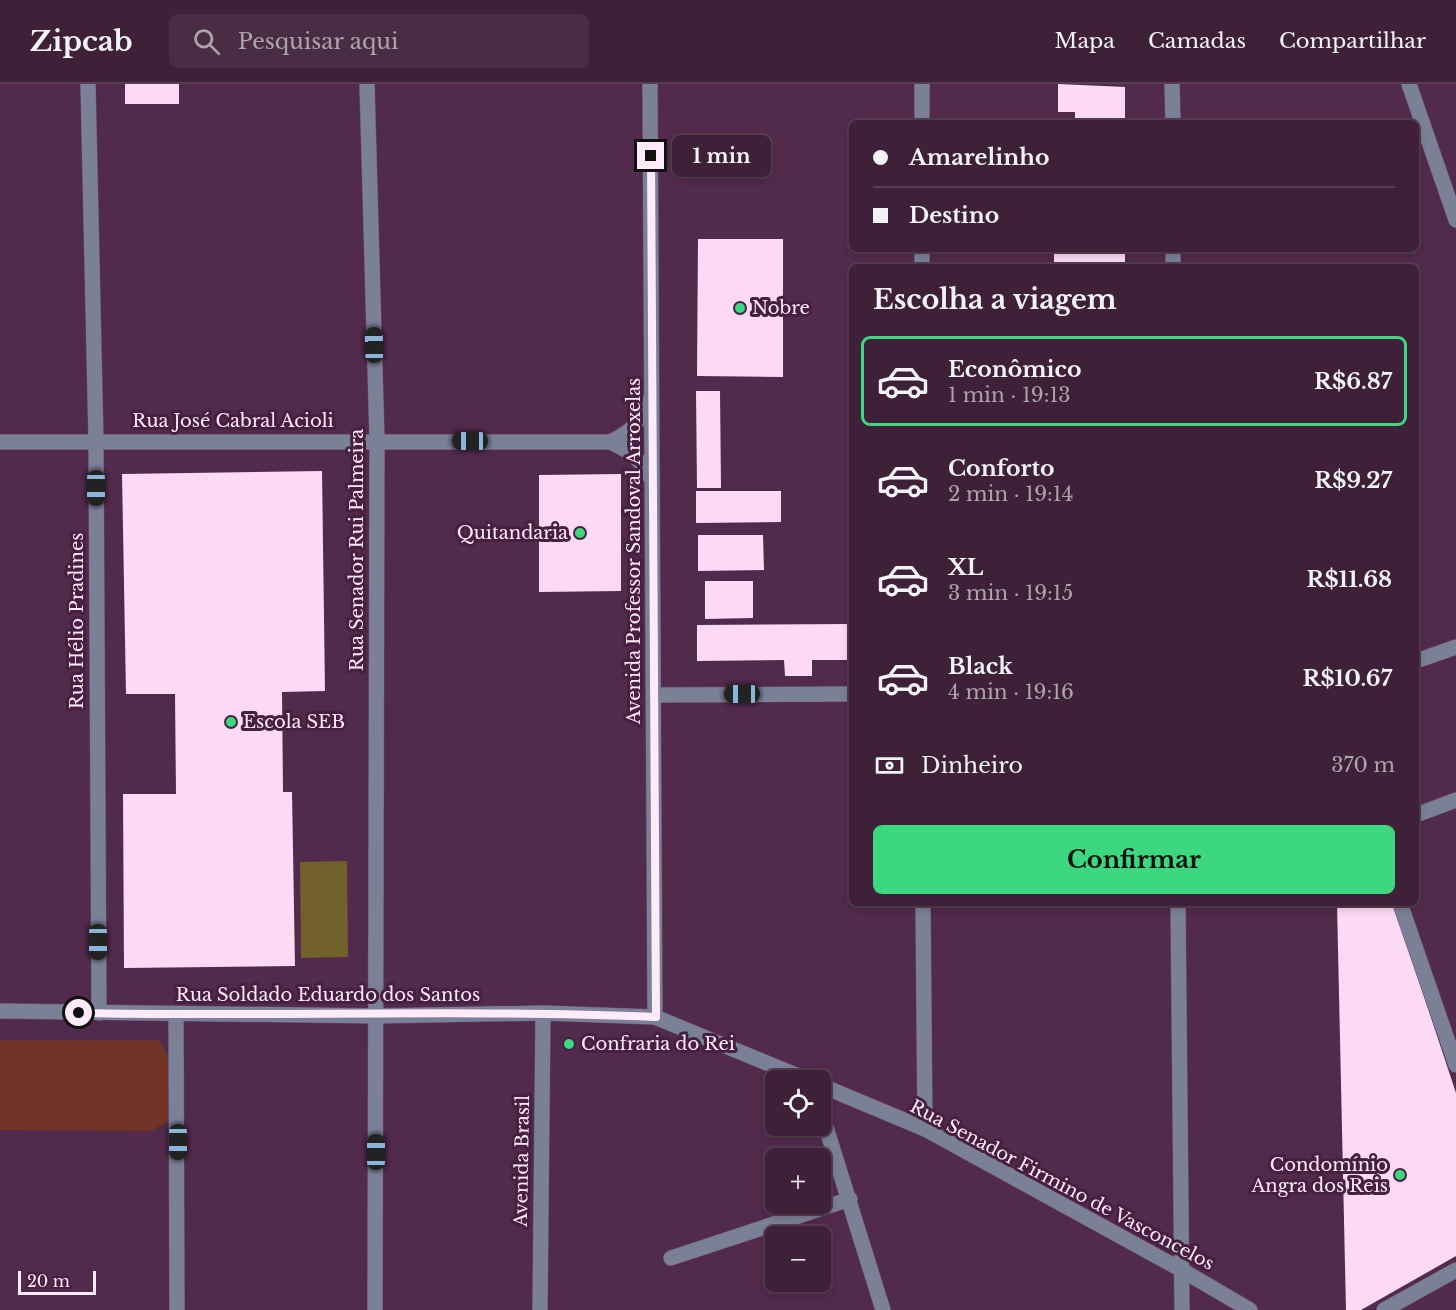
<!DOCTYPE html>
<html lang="pt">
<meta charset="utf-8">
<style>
:root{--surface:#3e2039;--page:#492d44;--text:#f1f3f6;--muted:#ada3ae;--line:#573e53;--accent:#3cd77e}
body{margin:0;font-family:"Libre Baskerville",serif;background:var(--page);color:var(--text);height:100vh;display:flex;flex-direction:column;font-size:22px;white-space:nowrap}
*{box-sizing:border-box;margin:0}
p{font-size:20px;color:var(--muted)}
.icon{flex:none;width:33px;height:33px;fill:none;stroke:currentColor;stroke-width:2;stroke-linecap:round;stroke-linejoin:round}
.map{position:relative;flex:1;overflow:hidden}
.panel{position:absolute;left:849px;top:180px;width:570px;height:642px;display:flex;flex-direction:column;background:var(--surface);border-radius:9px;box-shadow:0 3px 9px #0003,0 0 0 2px var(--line)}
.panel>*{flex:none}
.banner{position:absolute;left:849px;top:36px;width:570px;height:132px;border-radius:9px;box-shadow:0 3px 9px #0003,0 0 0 2px var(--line);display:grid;align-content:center;height:132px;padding:0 24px;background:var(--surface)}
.tools{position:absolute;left:765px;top:986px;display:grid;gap:12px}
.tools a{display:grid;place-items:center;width:66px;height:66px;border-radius:9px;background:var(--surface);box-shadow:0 3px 9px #0003,0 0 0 2px var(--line);font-size:30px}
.scale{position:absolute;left:18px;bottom:15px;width:78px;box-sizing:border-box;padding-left:6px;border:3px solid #ffeafa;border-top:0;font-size:16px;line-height:21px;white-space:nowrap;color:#ffeafa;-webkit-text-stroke:4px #472041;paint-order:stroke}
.end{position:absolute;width:27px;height:27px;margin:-14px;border:8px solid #ffeafa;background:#111;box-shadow:0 0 0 3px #111}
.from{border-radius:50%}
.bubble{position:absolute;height:42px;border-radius:9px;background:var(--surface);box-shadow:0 3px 9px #0003,0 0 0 2px var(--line);font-size:20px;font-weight:700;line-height:42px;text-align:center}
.car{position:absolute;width:18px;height:36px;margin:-18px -9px;border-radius:8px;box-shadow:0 0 4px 2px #0007;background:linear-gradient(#222 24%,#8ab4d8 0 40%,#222 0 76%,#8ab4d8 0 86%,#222 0)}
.banner b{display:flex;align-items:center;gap:21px;height:57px;font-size:22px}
.banner b+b{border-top:2px solid var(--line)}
.banner i{width:15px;height:15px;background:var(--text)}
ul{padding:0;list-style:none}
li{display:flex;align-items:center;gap:18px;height:90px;margin:0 12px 9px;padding:0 12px;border:3px solid transparent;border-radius:9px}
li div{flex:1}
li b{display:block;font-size:22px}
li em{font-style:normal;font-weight:700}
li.current{border-color:var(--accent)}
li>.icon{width:54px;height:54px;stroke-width:1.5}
h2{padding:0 24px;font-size:27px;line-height:72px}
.pay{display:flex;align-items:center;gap:15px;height:66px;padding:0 24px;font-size:22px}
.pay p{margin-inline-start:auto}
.button{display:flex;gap:12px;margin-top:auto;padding:12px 24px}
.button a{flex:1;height:69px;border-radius:9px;background:var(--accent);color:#111;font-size:24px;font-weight:700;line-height:69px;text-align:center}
header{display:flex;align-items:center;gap:36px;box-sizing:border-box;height:84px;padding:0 30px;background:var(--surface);border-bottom:2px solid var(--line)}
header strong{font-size:28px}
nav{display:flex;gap:33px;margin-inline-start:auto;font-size:21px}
.search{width:420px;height:54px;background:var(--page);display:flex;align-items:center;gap:15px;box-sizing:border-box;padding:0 21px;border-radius:9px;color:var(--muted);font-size:22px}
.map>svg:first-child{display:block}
</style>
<header>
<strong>Zipcab</strong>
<div class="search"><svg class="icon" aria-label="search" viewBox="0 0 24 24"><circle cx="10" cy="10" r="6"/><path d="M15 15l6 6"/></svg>Pesquisar aqui</div>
<nav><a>Mapa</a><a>Camadas</a><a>Compartilhar</a></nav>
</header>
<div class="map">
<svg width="1456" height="1226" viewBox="0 0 1456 1226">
<rect width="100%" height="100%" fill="#522a4c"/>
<path fill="#723427" d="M0 956H159L169 975V1036L152 1047 0 1046Z"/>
<path fill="#71612a" d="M347 777 348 873 301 874 300 778Z"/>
<g fill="#fcdaf5">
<rect x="125" y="0" width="54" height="20"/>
<path d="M1058 0 1125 3V39H1075V28H1058Z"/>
<path d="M698 155H783V293L697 292Z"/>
<path d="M1076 165H1125V183H1054V168H1076Z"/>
<path d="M696 307H720L721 404H697Z"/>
<path d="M322 387 325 607 282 608 283 708H292L295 882 124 884 123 710H176L175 610H126L122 390Z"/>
<path d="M621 390V507L539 508V391Z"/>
<path d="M696 407H781V438L696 439Z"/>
<path d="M698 451H763L764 486 698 487Z"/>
<path d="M705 497H753V534L705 535Z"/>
<path d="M852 540V576H812V592H785L784 576 697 577V541Z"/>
<path d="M1337 819H1393L1456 1009V1172L1361 1226H1346Z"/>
</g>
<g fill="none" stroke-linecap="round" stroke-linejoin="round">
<g stroke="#6e4968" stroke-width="16">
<g id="minor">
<path d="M88 0 96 357 99 929"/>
<path d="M367 0 377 356 375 1226"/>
<path d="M650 0 655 933"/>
<path d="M1172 0 1173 39"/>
<path d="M1409 0 1456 136"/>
<path d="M922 39V0"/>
<path d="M922 165V183"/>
<path d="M1173 165V183"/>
<path d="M0 358H610C631 367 641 376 652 396"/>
<path d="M610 358C633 347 639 339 650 316"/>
<path d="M1416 577 1456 563"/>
<path d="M655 611 852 610"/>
<path d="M1416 731 1456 716"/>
<path d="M923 819 925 1045"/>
<path d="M1178 819 1182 1226"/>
<path d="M1400 819 1456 981"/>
<path d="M0 927 377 932 543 929 655 933 808 996"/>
<path d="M176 931 177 1226"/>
<path d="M820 1001 925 1045 1180 1185 1250 1226"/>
<path d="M820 1024 883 1226"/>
<path d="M671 1174 850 1115"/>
<path d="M540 1226 543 929"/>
<path d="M1384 1226 1456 1186"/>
</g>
</g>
<use href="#minor" stroke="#7a8096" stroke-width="15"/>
</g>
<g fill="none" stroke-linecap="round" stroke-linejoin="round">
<path stroke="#ffeafa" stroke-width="8" d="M79 929C271 933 463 925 656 933L651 72"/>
</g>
<g fill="#3cd77e" stroke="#472041" stroke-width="2">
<circle cx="740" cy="224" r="6"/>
<circle cx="580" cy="449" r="6"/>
<circle cx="231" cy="638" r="6"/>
<circle cx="569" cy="960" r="6"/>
<circle cx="1400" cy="1091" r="6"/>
</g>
<g text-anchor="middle" stroke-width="6" stroke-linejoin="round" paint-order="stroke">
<g font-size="18" fill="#ffeafa" stroke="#472041" text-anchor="start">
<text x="752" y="230">Nobre</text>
<text x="568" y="455" text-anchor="end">Quitandaria</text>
<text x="243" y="644">Escola SEB</text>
<text x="581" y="966">Confraria do Rei</text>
<text x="1388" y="1087" text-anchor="end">Condomínio<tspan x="1388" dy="21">Angra dos Reis</tspan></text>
</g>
<g font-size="18" fill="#ffeafa" stroke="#472041">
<text x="233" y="343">Rua José Cabral Acioli</text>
<text transform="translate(357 466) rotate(-90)" y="6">Rua Senador Rui Palmeira</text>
<text transform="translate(634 467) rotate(-90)" y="6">Avenida Professor Sandoval Arroxelas</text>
<text transform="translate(77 537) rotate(-90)" y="6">Rua Hélio Pradines</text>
<text x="328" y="917">Rua Soldado Eduardo dos Santos</text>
<text transform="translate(522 1077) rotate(-89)" y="6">Avenida Brasil</text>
<text transform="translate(1062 1101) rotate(28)" y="6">Rua Senador Firmino de Vasconcelos</text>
</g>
</g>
</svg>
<div class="tools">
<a><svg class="icon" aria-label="locate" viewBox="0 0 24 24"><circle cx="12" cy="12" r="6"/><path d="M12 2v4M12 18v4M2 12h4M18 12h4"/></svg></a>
<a>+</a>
<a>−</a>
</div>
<div class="scale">20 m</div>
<i class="end from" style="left:79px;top:929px"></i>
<i class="end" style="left:651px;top:72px"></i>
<div class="bubble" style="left:672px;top:51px;width:99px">1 min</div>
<i class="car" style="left:374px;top:261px;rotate:359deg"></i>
<i class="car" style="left:470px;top:357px;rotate:270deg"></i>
<i class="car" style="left:96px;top:404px;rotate:180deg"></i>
<i class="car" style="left:742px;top:610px;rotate:270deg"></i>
<i class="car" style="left:98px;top:858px;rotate:180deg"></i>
<i class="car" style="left:178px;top:1058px;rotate:180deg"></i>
<i class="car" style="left:376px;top:1068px;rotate:0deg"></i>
<div class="banner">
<b><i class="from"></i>Amarelinho</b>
<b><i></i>Destino</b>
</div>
<section class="panel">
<h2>Escolha a viagem</h2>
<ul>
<li class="current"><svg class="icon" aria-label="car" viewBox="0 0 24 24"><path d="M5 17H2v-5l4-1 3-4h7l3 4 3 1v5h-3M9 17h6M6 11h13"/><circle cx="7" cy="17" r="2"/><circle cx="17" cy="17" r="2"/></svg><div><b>Econômico</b><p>1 min · 19:13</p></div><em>R$6.87</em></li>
<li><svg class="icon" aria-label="car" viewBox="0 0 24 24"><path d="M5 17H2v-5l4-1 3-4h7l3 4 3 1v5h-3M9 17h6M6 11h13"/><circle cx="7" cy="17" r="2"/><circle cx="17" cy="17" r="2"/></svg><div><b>Conforto</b><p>2 min · 19:14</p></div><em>R$9.27</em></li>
<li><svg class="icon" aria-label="car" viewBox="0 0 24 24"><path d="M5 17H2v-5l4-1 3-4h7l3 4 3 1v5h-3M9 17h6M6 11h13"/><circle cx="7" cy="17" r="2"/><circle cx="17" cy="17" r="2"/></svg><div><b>XL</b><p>3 min · 19:15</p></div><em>R$11.68</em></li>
<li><svg class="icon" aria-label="car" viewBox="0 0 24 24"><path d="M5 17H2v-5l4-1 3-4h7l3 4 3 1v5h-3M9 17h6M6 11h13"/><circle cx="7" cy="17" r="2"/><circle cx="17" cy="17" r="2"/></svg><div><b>Black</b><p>4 min · 19:16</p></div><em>R$10.67</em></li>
</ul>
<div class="pay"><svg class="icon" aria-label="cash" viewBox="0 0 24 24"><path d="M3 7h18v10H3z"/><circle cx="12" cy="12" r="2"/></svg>Dinheiro<p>370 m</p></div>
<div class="button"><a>Confirmar</a></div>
</section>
</div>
